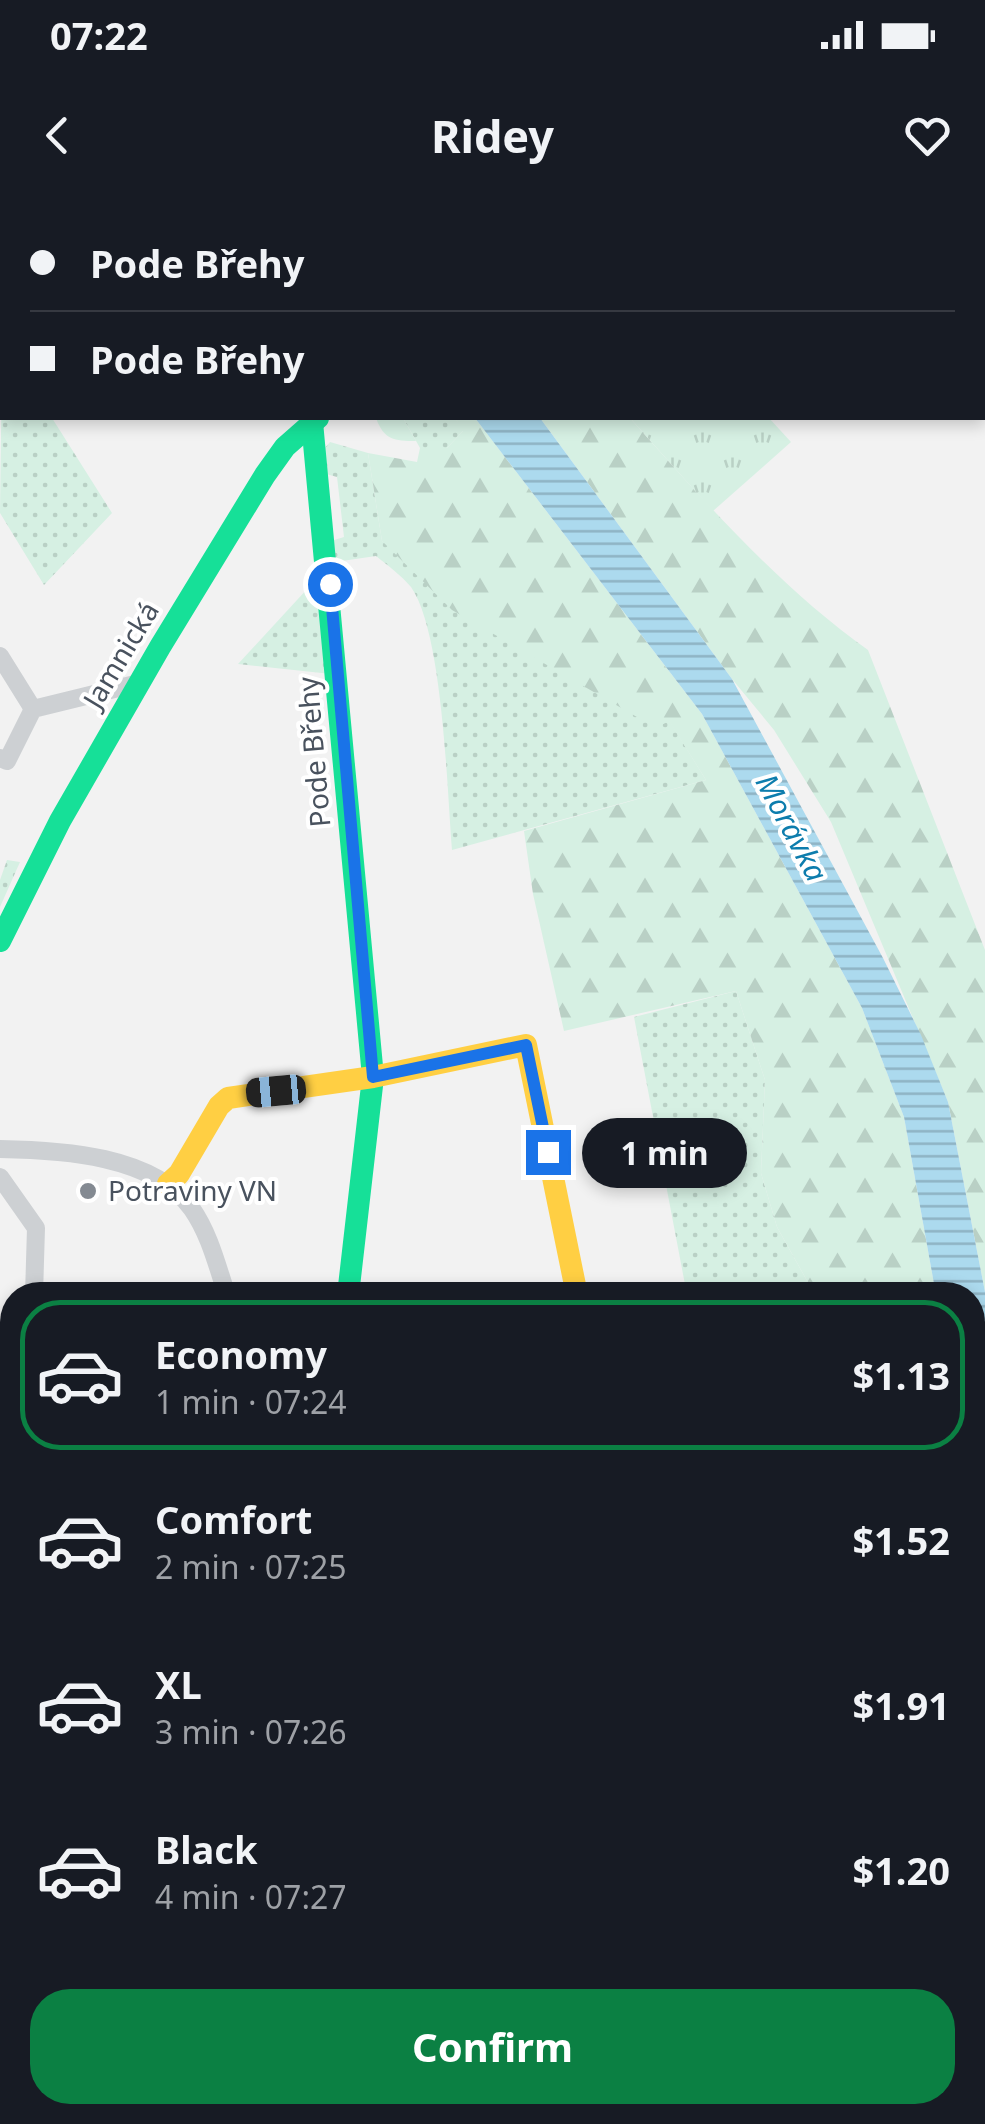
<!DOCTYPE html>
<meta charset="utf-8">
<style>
:root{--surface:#171b24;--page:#20242c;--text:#f1f3f6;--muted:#9ea1a6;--line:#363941;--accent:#0b8043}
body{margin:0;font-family:"Noto Sans",sans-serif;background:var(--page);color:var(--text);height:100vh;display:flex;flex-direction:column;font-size:38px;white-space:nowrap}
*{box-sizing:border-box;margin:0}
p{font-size:32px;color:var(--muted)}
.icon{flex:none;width:55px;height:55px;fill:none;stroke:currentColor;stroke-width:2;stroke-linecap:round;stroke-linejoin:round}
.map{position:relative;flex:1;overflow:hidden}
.side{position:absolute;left:0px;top:1082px;width:985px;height:842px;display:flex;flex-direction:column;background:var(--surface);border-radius:40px 40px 0 0;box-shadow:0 5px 15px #0003}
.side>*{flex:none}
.top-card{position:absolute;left:0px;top:0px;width:985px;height:220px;box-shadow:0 5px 15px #0003;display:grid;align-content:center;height:220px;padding:0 30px;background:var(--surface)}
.end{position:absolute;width:45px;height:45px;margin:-22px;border:12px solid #1a73e8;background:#fff;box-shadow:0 0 0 5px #fff}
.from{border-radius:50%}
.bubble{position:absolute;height:70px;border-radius:35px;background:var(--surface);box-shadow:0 5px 15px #0003;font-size:32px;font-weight:700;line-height:70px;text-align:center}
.car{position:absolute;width:30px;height:60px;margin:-30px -15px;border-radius:12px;box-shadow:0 0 8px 2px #0007;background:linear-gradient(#222 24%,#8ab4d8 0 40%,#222 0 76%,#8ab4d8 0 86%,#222 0)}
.top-card b{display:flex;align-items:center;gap:35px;height:95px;font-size:38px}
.top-card b+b{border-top:2px solid var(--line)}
.top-card i{width:25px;height:25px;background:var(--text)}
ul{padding:18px 0 0;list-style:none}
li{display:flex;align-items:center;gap:30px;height:150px;margin:0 20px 15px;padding:0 10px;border:5px solid transparent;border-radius:40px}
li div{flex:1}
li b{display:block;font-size:38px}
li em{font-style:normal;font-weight:700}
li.active{border-color:var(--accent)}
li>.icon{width:90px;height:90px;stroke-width:1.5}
.cta{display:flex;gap:20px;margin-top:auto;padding:20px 30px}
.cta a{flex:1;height:115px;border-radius:40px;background:var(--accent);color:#fff;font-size:40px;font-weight:700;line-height:115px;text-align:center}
.status{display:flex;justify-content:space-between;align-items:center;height:70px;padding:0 50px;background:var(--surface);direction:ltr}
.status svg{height:28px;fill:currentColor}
header{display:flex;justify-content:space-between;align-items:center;height:130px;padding:0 30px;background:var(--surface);font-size:45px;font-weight:700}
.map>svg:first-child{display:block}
</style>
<div class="status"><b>07:22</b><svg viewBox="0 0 49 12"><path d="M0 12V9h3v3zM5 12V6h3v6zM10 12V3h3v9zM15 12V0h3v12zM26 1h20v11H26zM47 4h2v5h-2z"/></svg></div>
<header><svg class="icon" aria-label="back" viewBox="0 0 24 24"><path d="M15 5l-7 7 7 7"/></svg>Ridey<svg class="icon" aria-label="heart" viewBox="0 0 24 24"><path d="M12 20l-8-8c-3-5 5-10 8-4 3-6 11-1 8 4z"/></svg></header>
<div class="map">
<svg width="985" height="1924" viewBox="0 0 985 1924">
<defs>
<pattern id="grass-dots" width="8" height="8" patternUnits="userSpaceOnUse" patternTransform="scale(2.5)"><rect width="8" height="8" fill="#d6f0e3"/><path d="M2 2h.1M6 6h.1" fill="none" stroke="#b9d0c5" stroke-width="1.8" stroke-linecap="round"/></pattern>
<pattern id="forest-firs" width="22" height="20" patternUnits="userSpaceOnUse" patternTransform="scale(2.5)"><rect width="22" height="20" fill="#d6f0e3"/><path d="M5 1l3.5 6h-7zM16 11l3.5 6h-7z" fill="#b9d0c5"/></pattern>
<pattern id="park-tufts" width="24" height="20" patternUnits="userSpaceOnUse" patternTransform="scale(2.5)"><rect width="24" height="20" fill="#d6f0e3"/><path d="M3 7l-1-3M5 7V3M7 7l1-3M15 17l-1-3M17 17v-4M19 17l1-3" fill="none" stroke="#b9d0c5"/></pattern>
<pattern id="water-rules" width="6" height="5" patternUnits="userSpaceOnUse" patternTransform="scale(2.5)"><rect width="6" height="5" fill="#acdaee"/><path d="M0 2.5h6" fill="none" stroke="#8eb3c4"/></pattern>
</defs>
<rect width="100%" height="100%" fill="#f2f2f2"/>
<g fill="url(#grass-dots)">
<path d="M2 157V218H52L112 313 44 385 0 313Z"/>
<path d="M403 218H455L464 230 447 248H420Z"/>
<path d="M330 242 368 253 382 341 669 520 706 580 452 650C447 590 443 433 411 387 402 376 387 365 376 356L335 362 331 341 344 337 337 277 326 274 319 255Z"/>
<path d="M320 375 331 474 238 464Z"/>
<path d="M7 660 20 662 0 707V680Z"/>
<path d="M736 791 765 880 761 973 777 1027 815 1095H687L634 817Z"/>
<path d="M413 1913H536L546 1924H422Z"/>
</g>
<g fill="url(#forest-firs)">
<path d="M376 218H403L416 241C394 241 384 240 376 218Z"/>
<path d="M455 218H475L702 514 862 808 904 917 936 1095H815L777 1027 761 973 765 880 736 791 564 831 533 694 524 631 706 580 669 521 656 528 452 410 382 341 368 253 417 262 420 248H447L463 231Z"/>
<path d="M540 218H630C703 300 778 386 868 450L985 750V1092L948 902 831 622 774 530 732 479Z"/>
<path d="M973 1282 985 1337V1924H939L934 1913 972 1912Z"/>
<path d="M536 1913H642L638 1924H546Z"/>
</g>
<path fill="url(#park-tufts)" d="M630 218H769L791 242 713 311Z"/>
<path fill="#d6f0e3" d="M696 218H741L745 222 720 245Z"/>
<path fill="url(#water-rules)" d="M475 218H540L732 479 883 758 921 835 948 902 985 1092V1337L972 1282V1095H936L904 917 862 808 702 514Z"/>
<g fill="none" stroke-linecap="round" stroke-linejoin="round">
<g stroke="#cdd0d3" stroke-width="18">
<path d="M0 456 33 509"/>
<path d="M0 558 7 561 33 509 139 483"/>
<path d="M0 949C61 950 154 955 192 1009 210 1035 217 1066 227 1095"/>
<path d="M0 977 36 1028 34 1095"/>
<path d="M0 1554 12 1548"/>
<path d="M322 1912 325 1924"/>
<path d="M924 1912 928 1924"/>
<path d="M643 1924 649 1912"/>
</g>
<g stroke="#16e098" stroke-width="22">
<path d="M312 222 373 877 348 1095"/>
<path d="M0 741 60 621 160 447 265 275 285 247 318 218"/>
</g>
<g stroke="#ffcf43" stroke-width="22">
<path d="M619 2 621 0"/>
<path d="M168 984 179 974 219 906 228 898 373 877 526 845 577 1095"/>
</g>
<g stroke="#c8c9cc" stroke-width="9">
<g id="rail">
<path d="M76 2 78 0"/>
<path d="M0 71 2 69"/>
</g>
</g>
<use href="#rail" stroke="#fff" stroke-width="5" stroke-dasharray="15" stroke-linecap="butt"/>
</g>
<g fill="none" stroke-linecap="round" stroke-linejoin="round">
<path stroke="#1a73e8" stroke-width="12" d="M330 384 373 877 526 845 548 952"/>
</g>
<circle fill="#848a92" stroke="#fff" stroke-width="4" cx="88" cy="991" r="10"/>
<g text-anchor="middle" stroke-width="8" stroke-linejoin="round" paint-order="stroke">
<g font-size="28" fill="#49525e" stroke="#fff">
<text transform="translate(121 455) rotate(-59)" y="10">Jamnická</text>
<text transform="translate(314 552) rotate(-95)" y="10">Pode Břehy</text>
</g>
<g font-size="28" fill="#49525e" stroke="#fff" text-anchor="start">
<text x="108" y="1001">Potraviny VN</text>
</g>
<g font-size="30" font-style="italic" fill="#0d7dad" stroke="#fff">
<text transform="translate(791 628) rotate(62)" y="10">Morávka</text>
</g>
</g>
</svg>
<i class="end from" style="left:330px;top:384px"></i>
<i class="end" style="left:548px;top:952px"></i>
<div class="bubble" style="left:582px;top:918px;width:165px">1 min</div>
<i class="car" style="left:276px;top:891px;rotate:265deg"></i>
<div class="top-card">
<b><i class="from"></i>Pode Břehy</b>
<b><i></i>Pode Břehy</b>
</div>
<section class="side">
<ul>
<li class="active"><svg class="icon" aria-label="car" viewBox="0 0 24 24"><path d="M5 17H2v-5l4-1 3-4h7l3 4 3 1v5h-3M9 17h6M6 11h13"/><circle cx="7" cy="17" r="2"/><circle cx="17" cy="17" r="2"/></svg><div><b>Economy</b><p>1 min · 07:24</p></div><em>$1.13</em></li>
<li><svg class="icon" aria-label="car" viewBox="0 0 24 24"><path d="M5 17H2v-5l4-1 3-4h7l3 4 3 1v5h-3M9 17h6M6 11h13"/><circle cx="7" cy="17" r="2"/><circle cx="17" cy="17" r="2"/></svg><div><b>Comfort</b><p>2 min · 07:25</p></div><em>$1.52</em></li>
<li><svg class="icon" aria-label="car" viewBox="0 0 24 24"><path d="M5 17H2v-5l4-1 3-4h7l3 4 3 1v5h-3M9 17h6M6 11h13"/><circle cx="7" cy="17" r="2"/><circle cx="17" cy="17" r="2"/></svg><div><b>XL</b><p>3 min · 07:26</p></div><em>$1.91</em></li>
<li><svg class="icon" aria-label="car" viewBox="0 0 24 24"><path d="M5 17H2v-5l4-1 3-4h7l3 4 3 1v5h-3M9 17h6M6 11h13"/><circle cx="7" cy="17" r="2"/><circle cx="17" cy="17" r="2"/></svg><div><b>Black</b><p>4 min · 07:27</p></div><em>$1.20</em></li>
</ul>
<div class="cta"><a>Confirm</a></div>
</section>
</div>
